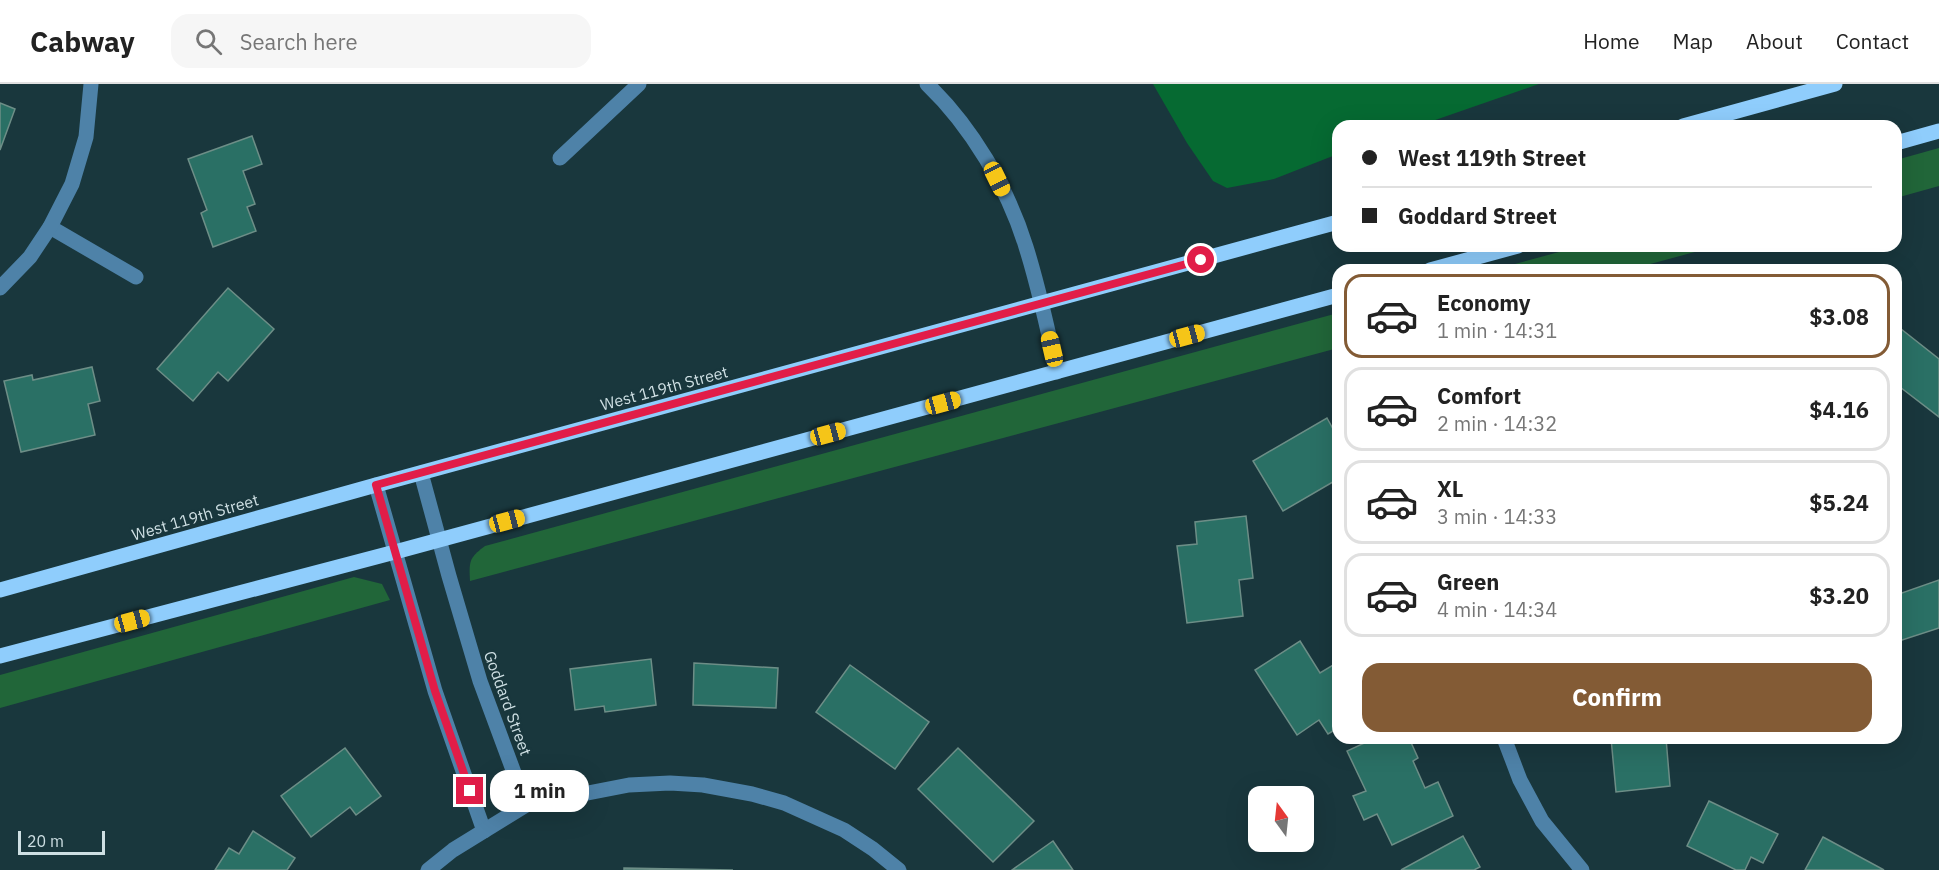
<!DOCTYPE html>
<meta charset="utf-8">
<style>
:root{--surface:#fff;--page:#f6f6f6;--text:#222;--muted:#767676;--line:#e0e0e0;--accent:#835b35}
body{margin:0;font-family:"IBM Plex Sans",sans-serif;background:var(--page);color:var(--text);height:100vh;display:flex;flex-direction:column;font-size:22px;white-space:nowrap}
*{box-sizing:border-box;margin:0}
p{font-size:20px;color:var(--muted)}
.icon{flex:none;width:33px;height:33px;fill:none;stroke:currentColor;stroke-width:2;stroke-linecap:round;stroke-linejoin:round}
.map{position:relative;flex:1;overflow:hidden}
.sheet{position:absolute;left:1332px;top:180px;width:570px;height:480px;display:flex;flex-direction:column;background:var(--surface);border-radius:18px;box-shadow:0 6px 24px #0002}
.sheet>*{flex:none}
.banner{position:absolute;left:1332px;top:36px;width:570px;height:132px;border-radius:18px;box-shadow:0 6px 24px #0002;display:grid;align-content:center;height:132px;padding:0 30px;background:var(--surface)}
.needle{width:39px;rotate:345deg}
.controls{position:absolute;left:1248px;top:702px;display:grid;gap:12px}
.controls a{display:grid;place-items:center;width:66px;height:66px;border-radius:12px;background:var(--surface);box-shadow:0 6px 24px #0002;font-size:30px}
.scale{position:absolute;left:18px;bottom:15px;width:87px;box-sizing:border-box;padding-left:6px;border:3px solid #cedfe3;border-top:0;font-size:16px;line-height:21px;white-space:nowrap;color:#cedfe3;-webkit-text-stroke:4px #19373d;paint-order:stroke}
.end{position:absolute;width:27px;height:27px;margin:-14px;border:8px solid #e11d48;background:#fff;box-shadow:0 0 0 3px #fff}
.from{border-radius:50%}
.bubble{position:absolute;height:42px;border-radius:18px;background:var(--surface);box-shadow:0 6px 24px #0002;font-size:20px;font-weight:800;line-height:42px;text-align:center}
.car{position:absolute;width:18px;height:36px;margin:-18px -9px;border-radius:8px;box-shadow:0 0 4px 2px #0007;background:linear-gradient(#f5c518 24%,#345 0 40%,#f5c518 0 76%,#345 0 86%,#f5c518 0)}
.banner b{display:flex;align-items:center;gap:21px;height:57px;font-size:22px}
.banner b+b{border-top:2px solid var(--line)}
.banner i{width:15px;height:15px;background:var(--text)}
ul{padding:10px 0 0;list-style:none}
li{display:flex;align-items:center;gap:18px;height:84px;margin:0 12px 9px;padding:0 18px;border:3px solid var(--line);border-radius:18px}
li div{flex:1}
li b{display:block;font-size:22px}
li em{font-style:normal;font-weight:800}
li.active{border-color:var(--accent)}
li>.icon{width:54px;height:54px;stroke-width:1.5}
.primary-button{display:flex;gap:12px;margin-top:auto;padding:12px 30px}
.primary-button a{flex:1;height:69px;border-radius:18px;background:var(--accent);color:#fff;font-size:24px;font-weight:800;line-height:69px;text-align:center}
header{display:flex;align-items:center;gap:36px;box-sizing:border-box;height:84px;padding:0 30px;background:var(--surface);border-bottom:2px solid var(--line)}
header strong{font-size:28px}
nav{display:flex;gap:33px;margin-inline-start:auto;font-size:21px}
.search{width:420px;height:54px;background:var(--page);display:flex;align-items:center;gap:15px;box-sizing:border-box;padding:0 21px;border-radius:18px;color:var(--muted);font-size:22px}
.map>svg:first-child{display:block}
</style>
<header>
<strong>Cabway</strong>
<div class="search"><svg class="icon" aria-label="search" viewBox="0 0 24 24"><circle cx="10" cy="10" r="6"/><path d="M15 15l6 6"/></svg>Search here</div>
<nav><a>Home</a><a>Map</a><a>About</a><a>Contact</a></nav>
</header>
<div class="map">
<svg width="1939" height="786" viewBox="0 0 1939 786">
<rect width="100%" height="100%" fill="#19373d"/>
<g fill="#216639">
<path d="M1939 64V102L1896 114V76Z"/>
<path d="M1581 162H1717L1628 186H1493Z"/>
<path d="M1338 229V264L470 497C469 477 469 474 485 462Z"/>
<path d="M354 493 382 500 390 516 0 624V591Z"/>
</g>
<path fill="#066a32" d="M1153 0H1539L1418 42H1338V70L1274 95 1227 104 1213 97 1187 59Z"/>
<g fill="#2a7065" stroke="#6d8e87" stroke-width="1.5">
<path d="M0 19 15 25 0 66Z"/>
<path d="M252 52 262 80 243 87 255 120 247 123 256 147 213 163 201 129 207 126 188 75Z"/>
<path d="M228 204 274 245 228 297 218 288 193 317 157 285Z"/>
<path d="M1896 241 1939 275V333L1896 300Z"/>
<path d="M92 283 100 317 88 320 95 351 21 368 4 297 32 291 33 296Z"/>
<path d="M1327 334 1338 354V395L1283 427 1253 377Z"/>
<path d="M1246 432 1253 494 1239 496 1243 532 1187 539 1177 462 1197 460 1195 438Z"/>
<path d="M1939 496V544L1896 558V511Z"/>
<path d="M1300 557 1320 589 1338 578V644L1328 650 1319 636 1297 651 1255 586Z"/>
<path d="M651 575 656 621 605 628 604 622 575 626 570 585Z"/>
<path d="M694 579 778 584 776 624 693 621Z"/>
<path d="M850 581 929 638 895 685 816 628Z"/>
<path d="M1375 654H1409L1418 674 1413 677 1425 704 1438 698 1453 732 1392 761 1377 730 1364 736 1353 712 1366 707 1347 667Z"/>
<path d="M1611 654H1666L1670 702 1616 708Z"/>
<path d="M345 664 381 712 356 731 350 723 311 753 281 712Z"/>
<path d="M958 664 1034 737 993 778 918 705Z"/>
<path d="M1709 717 1778 750 1763 779 1751 773 1745 786H1736L1687 762Z"/>
<path d="M253 747 295 774 287 786H215L229 764 239 770Z"/>
<path d="M1463 752 1480 783 1474 786H1401Z"/>
<path d="M1823 753 1884 786H1805Z"/>
<path d="M1053 757 1073 786H1012Z"/>
<path d="M624 784 733 786H624Z"/>
</g>
<g fill="none" stroke-linecap="round" stroke-linejoin="round">
<g stroke="#4e82a8" stroke-width="15">
<path d="M927 0C971 42 1008 104 1026 163 1039 204 1048 246 1057 288"/>
<path d="M560 74 639 0"/>
<path d="M50 143 136 193"/>
<path d="M0 204 30 173 50 143 72 100 86 53 91 0"/>
<path d="M421 389 449 492 480 597 526 721"/>
<path d="M376 401 435 607 484 747"/>
<path d="M1504 654 1520 696 1542 737 1582 786"/>
<path d="M428 786 453 766 526 721 629 701 670 699 703 701 752 710 784 719 844 746 873 765 899 786"/>
</g>
<g stroke="#8fcdfc" stroke-width="15">
<path d="M1683 42 1835 0"/>
<path d="M1896 59 1939 47"/>
<path d="M1430 186 1518 162"/>
<path d="M0 506 376 401 1338 138"/>
<path d="M0 572 395 468 1338 211"/>
</g>
</g>
<g fill="none" stroke-linecap="round" stroke-linejoin="round">
<path stroke="#e11d48" stroke-width="8" d="M470 707 435 607 376 401 1201 176"/>
</g>
<g text-anchor="middle" stroke-width="4.5" stroke-linejoin="round" paint-order="stroke">
<g font-size="16" fill="#cedfe3" stroke="#19373d">
<text transform="translate(664 304) rotate(-15)" y="6">West 119th Street</text>
<text transform="translate(195 433) rotate(-16)" y="6">West 119th Street</text>
<text transform="translate(508 619) rotate(70)" y="6">Goddard Street</text>
</g>
</g>
</svg>
<div class="controls">
<a><svg class="needle" viewBox="-14 -14 28 28"><path d="M0-13l5 13h-10z" fill="#e53935"/><path d="M0 13l5-13h-10z" fill="#767676"/></svg></a>
</div>
<div class="scale">20 m</div>
<i class="end from" style="left:1201px;top:176px"></i>
<i class="end" style="left:470px;top:707px"></i>
<div class="bubble" style="left:490px;top:686px;width:99px">1 min</div>
<i class="car" style="left:997px;top:95px;rotate:154deg"></i>
<i class="car" style="left:1187px;top:252px;rotate:75deg"></i>
<i class="car" style="left:1052px;top:265px;rotate:347deg"></i>
<i class="car" style="left:943px;top:319px;rotate:75deg"></i>
<i class="car" style="left:828px;top:350px;rotate:75deg"></i>
<i class="car" style="left:507px;top:437px;rotate:75deg"></i>
<i class="car" style="left:132px;top:537px;rotate:75deg"></i>
<div class="banner">
<b><i class="from"></i>West 119th Street</b>
<b><i></i>Goddard Street</b>
</div>
<section class="sheet">
<ul>
<li class="active"><svg class="icon" aria-label="car" viewBox="0 0 24 24"><path d="M5 17H2v-5l4-1 3-4h7l3 4 3 1v5h-3M9 17h6M6 11h13"/><circle cx="7" cy="17" r="2"/><circle cx="17" cy="17" r="2"/></svg><div><b>Economy</b><p>1 min · 14:31</p></div><em>$3.08</em></li>
<li><svg class="icon" aria-label="car" viewBox="0 0 24 24"><path d="M5 17H2v-5l4-1 3-4h7l3 4 3 1v5h-3M9 17h6M6 11h13"/><circle cx="7" cy="17" r="2"/><circle cx="17" cy="17" r="2"/></svg><div><b>Comfort</b><p>2 min · 14:32</p></div><em>$4.16</em></li>
<li><svg class="icon" aria-label="car" viewBox="0 0 24 24"><path d="M5 17H2v-5l4-1 3-4h7l3 4 3 1v5h-3M9 17h6M6 11h13"/><circle cx="7" cy="17" r="2"/><circle cx="17" cy="17" r="2"/></svg><div><b>XL</b><p>3 min · 14:33</p></div><em>$5.24</em></li>
<li><svg class="icon" aria-label="car" viewBox="0 0 24 24"><path d="M5 17H2v-5l4-1 3-4h7l3 4 3 1v5h-3M9 17h6M6 11h13"/><circle cx="7" cy="17" r="2"/><circle cx="17" cy="17" r="2"/></svg><div><b>Green</b><p>4 min · 14:34</p></div><em>$3.20</em></li>
</ul>
<div class="primary-button"><a>Confirm</a></div>
</section>
</div>
